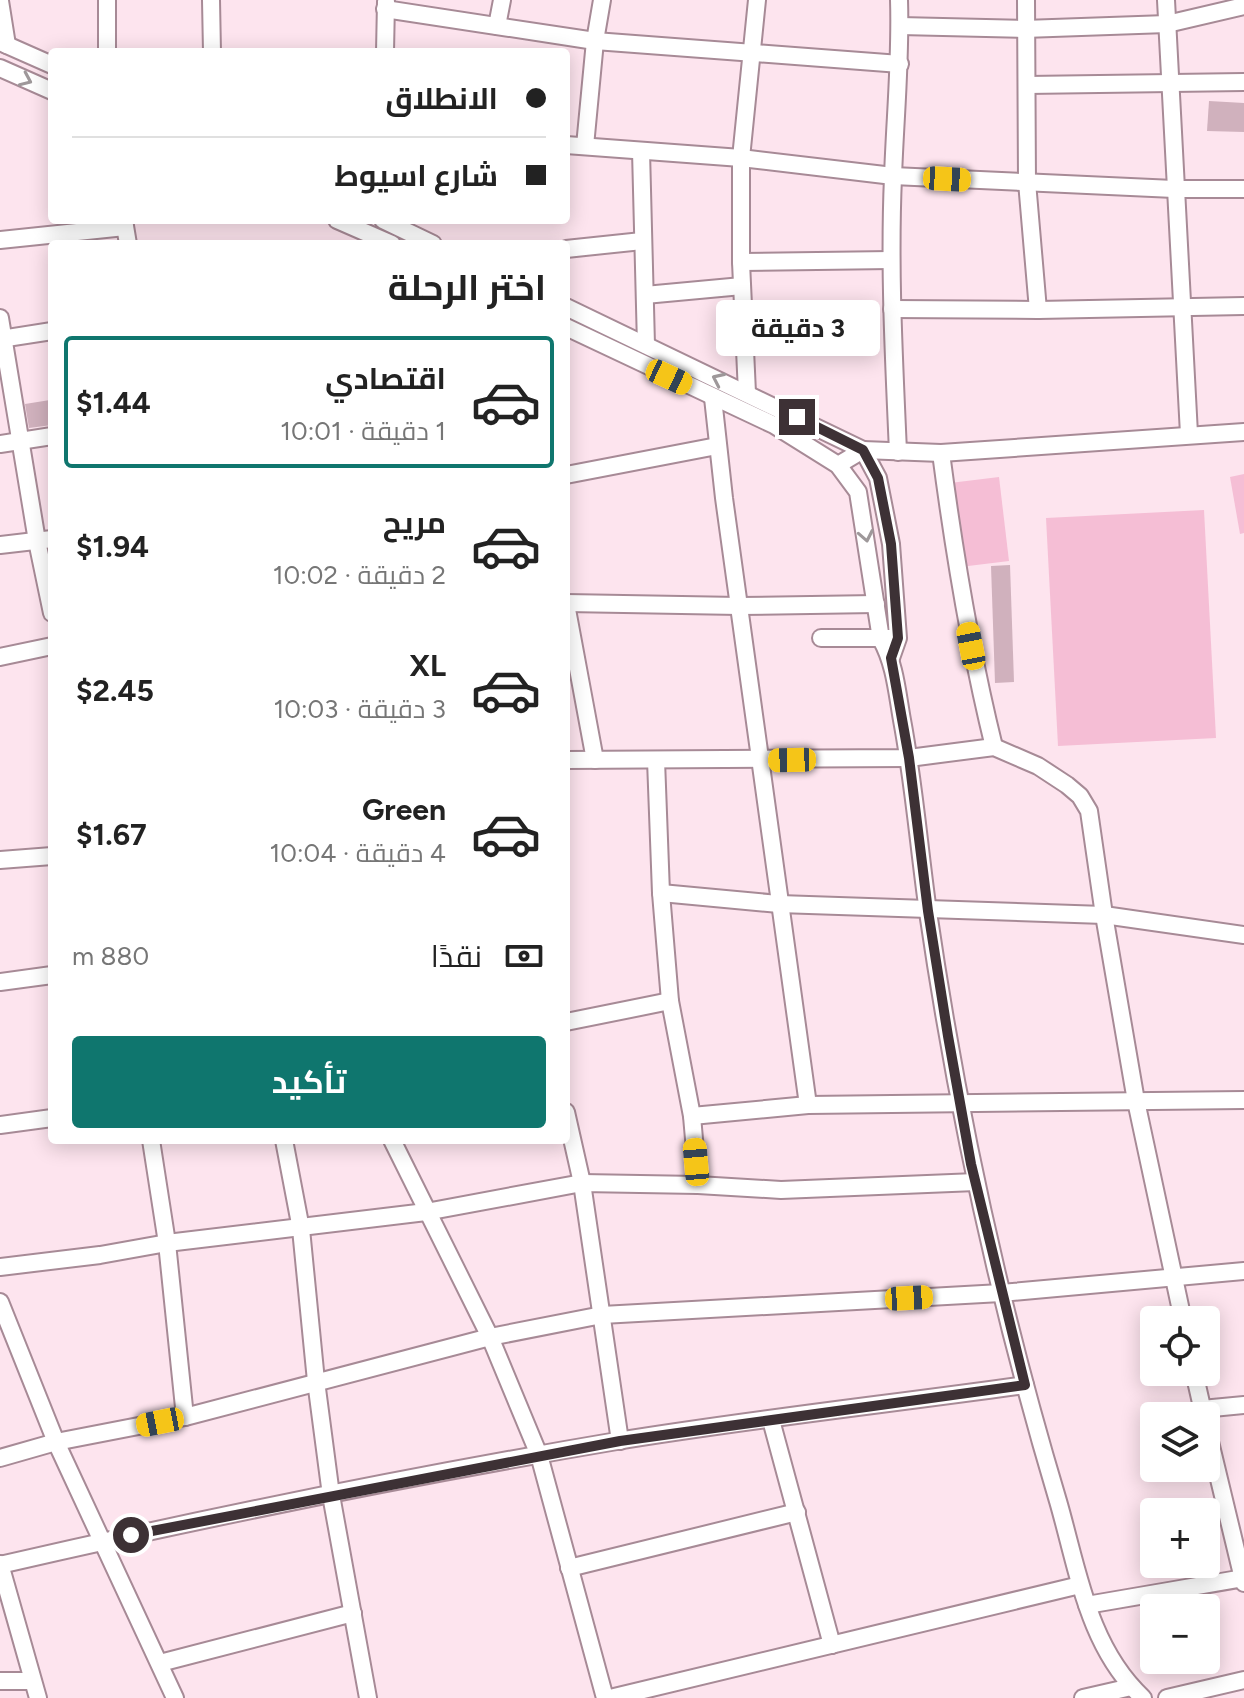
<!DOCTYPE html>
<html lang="ar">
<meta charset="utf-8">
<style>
:root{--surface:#fff;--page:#f6f6f6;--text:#222;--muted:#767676;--line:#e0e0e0;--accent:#0f766e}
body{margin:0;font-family:Figtree,Cairo,sans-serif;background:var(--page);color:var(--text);direction:rtl;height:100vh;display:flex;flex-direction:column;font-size:30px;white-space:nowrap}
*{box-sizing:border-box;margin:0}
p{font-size:26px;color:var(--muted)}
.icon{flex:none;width:44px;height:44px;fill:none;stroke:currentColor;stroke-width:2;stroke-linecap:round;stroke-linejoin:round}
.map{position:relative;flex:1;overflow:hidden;direction:ltr}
.panel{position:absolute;left:48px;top:240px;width:522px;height:904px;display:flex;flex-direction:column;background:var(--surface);border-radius:8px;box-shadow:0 4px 20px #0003;direction:rtl}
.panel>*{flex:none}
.banner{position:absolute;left:48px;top:48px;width:522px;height:176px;border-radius:8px;box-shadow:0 4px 20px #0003;direction:rtl;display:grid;align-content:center;height:176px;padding:0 24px;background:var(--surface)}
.fabs{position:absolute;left:1140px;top:1306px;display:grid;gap:16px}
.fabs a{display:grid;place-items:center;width:80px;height:80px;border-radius:8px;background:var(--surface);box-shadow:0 4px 20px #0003;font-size:40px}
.end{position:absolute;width:36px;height:36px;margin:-18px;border:10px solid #3d3135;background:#fff;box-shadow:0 0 0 4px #fff}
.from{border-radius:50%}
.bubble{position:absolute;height:56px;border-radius:8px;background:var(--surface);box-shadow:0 4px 20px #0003;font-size:26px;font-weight:700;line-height:56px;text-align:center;direction:rtl}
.car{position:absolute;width:24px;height:48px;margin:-24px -12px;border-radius:10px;box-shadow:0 0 6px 2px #0007;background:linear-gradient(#f5c518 24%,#345 0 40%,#f5c518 0 76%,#345 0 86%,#f5c518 0)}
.banner b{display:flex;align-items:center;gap:28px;height:76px;font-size:30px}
.banner b+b{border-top:2px solid var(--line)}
.banner i{width:20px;height:20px;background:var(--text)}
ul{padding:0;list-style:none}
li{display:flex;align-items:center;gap:24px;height:132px;margin:0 16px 12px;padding:0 8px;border:4px solid transparent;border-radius:8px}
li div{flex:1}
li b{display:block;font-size:30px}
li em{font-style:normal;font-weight:700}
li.current{border-color:var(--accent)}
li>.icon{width:72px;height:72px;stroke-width:1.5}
h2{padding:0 24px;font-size:36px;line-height:96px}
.pay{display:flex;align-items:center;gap:20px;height:88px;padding:0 24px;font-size:30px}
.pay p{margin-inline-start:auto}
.button{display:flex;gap:16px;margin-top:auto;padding:16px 24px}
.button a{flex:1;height:92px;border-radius:8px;background:var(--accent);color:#fff;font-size:32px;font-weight:700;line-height:92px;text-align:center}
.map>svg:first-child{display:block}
</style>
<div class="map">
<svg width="1244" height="1698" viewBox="0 0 1244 1698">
<rect width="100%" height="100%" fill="#fde4ee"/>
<g fill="#f5bed5">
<path d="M1244 474V533L1240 534 1230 477Z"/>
<path d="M999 477 1009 561 960 567 950 483Z"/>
<path d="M1204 510 1216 738 1058 746 1046 518Z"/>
</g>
<g fill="#d0b1bd">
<path d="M1209 101 1244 103V132L1207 131Z"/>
<path d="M50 400 52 425 29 428 25 404Z"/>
<path d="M1010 565 1014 682 995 683 991 566Z"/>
</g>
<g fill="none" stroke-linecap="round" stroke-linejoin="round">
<g stroke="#a78a96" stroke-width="20">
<g id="minor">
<path d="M107 0V52"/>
<path d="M211 0 212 52"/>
<path d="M1026 0 1027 182 1038 310"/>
<path d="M1166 0 1189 434"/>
<path d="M0 1 7 45"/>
<path d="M385 9 595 41 900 64"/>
<path d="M497 26 502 0"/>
<path d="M900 26 1024 29 1167 24 1244 6"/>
<path d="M0 42 52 65"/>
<path d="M385 52 386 2"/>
<path d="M0 68 52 91"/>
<path d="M1027 85 1244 82"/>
<path d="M566 145 741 158 893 176 1174 189H1244"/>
<path d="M585 146 595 41 602 0"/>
<path d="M641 151 646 345"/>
<path d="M124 220 128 244"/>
<path d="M337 220 392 244"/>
<path d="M383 220 433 244"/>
<path d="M0 240 125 227"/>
<path d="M566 249 642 241"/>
<path d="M741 262 891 260"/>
<path d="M645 295 742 286"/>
<path d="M566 307 863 450 878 478 891 544 898 638 891 658"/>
<path d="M892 309 1038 310 1244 306"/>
<path d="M0 318 37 541 52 613"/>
<path d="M566 327 774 425 838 465 858 492 881 639C895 664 897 692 902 720 914 784 919 848 928 912 957 1111 1000 1308 1058 1501 1078 1570 1088 1647 1143 1698"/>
<path d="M0 339 52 331"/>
<path d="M747 393 741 262V158L757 0"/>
<path d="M713 398 724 498 808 1105"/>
<path d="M0 444 52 436"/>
<path d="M898 452C894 360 889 269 893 177 895 118 901 59 899 0"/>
<path d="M941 453C954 552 970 650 994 747"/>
<path d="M838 465 863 450 941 453 1244 432"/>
<path d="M566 475 717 446"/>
<path d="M0 545 52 539"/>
<path d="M566 603 739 606 876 604"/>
<path d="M566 604 595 760"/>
<path d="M821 638H892"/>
<path d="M0 657 52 646"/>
<path d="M566 760 909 758 994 747 1038 766 1067 785 1080 796 1089 811 1104 915 1136 1101 1183 1320"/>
<path d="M656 760 661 893 670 1001 692 1116 698 1185"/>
<path d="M0 860 52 856"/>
<path d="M661 893 779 904 1104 915 1244 935"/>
<path d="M0 982 52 975"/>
<path d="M566 1022 670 1001"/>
<path d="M566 1112 582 1183 620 1441"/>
<path d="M692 1116 808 1105 1244 1100"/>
<path d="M0 1125 52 1118"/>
<path d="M151 1140 167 1243 185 1417"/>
<path d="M284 1140 301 1229 316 1381 331 1495 368 1698"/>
<path d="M392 1140 490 1337 539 1455 605 1698"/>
<path d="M0 1267 100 1255 167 1243 426 1212 582 1183 698 1185 781 1190 976 1182"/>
<path d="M0 1302 56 1442 175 1698"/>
<path d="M1194 1372 1204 1416"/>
<path d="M1202 1409 1244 1405"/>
<path d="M771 1420 832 1645"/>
<path d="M1206 1425 1244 1583"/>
<path d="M0 1458 56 1442 185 1417 490 1337 602 1315 1001 1293 1244 1271"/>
<path d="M0 1564 38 1698"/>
<path d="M0 1565C204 1518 410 1476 617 1441 752 1419 889 1404 1025 1385"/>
<path d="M569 1568 797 1512"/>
<path d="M1087 1605 1244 1578"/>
<path d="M160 1663 353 1613"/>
<path d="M0 1681H32"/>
<path d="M610 1698 1080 1585"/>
<path d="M1083 1698 1131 1687"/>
<path d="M1167 1698 1244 1680"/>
</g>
</g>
<use href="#minor" stroke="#fff" stroke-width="16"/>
</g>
<defs><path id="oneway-chevron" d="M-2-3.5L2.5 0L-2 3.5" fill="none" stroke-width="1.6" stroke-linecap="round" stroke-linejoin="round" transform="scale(2)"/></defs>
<g stroke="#9e989a">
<use href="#oneway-chevron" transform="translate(26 80) rotate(24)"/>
<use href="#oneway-chevron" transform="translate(718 379) rotate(-155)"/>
<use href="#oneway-chevron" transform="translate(866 536) rotate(79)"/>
</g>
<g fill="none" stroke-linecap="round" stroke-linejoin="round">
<path stroke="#3d3135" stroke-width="10" d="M131 1535 620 1441 1025 1385 971 1164 948 1036 928 911 909 758 891 658 898 638 891 544 878 478 863 450 797 417"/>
</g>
</svg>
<div class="fabs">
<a><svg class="icon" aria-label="locate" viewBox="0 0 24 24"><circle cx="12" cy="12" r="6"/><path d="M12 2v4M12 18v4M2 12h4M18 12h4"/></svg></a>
<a><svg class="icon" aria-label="layers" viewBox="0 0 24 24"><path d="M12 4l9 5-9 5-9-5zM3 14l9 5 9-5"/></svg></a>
<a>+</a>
<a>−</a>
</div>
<i class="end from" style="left:131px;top:1535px"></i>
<i class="end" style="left:797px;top:417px"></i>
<div class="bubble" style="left:716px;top:300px;width:164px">3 دقيقة</div>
<i class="car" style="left:947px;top:179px;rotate:93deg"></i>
<i class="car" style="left:669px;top:377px;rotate:115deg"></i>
<i class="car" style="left:971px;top:646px;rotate:349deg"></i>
<i class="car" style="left:792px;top:760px;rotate:269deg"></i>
<i class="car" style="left:696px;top:1162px;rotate:355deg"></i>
<i class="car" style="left:909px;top:1298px;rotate:87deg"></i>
<i class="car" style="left:160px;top:1422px;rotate:259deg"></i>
<div class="banner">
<b><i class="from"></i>الانطلاق</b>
<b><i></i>شارع اسيوط</b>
</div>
<section class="panel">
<h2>اختر الرحلة</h2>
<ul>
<li class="current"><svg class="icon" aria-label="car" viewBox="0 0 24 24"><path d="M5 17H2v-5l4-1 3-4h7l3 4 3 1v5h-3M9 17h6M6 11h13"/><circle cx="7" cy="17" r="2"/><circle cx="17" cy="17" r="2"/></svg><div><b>اقتصادي</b><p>1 دقيقة · 10:01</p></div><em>$1.44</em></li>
<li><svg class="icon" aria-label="car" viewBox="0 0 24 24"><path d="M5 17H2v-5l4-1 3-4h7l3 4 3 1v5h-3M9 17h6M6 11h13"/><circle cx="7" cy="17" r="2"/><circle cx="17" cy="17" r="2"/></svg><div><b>مريح</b><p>2 دقيقة · 10:02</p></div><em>$1.94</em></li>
<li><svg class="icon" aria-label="car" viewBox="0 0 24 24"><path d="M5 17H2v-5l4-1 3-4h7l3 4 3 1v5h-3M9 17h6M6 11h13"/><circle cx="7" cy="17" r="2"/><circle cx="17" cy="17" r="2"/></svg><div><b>XL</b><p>3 دقيقة · 10:03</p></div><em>$2.45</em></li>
<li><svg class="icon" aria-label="car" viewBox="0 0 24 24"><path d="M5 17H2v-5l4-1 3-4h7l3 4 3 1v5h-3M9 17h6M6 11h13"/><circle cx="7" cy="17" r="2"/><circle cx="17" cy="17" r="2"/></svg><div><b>Green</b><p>4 دقيقة · 10:04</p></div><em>$1.67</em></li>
</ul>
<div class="pay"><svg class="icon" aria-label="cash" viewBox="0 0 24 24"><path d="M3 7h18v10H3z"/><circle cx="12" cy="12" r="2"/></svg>نقدًا<p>880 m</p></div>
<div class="button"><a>تأكيد</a></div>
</section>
</div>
